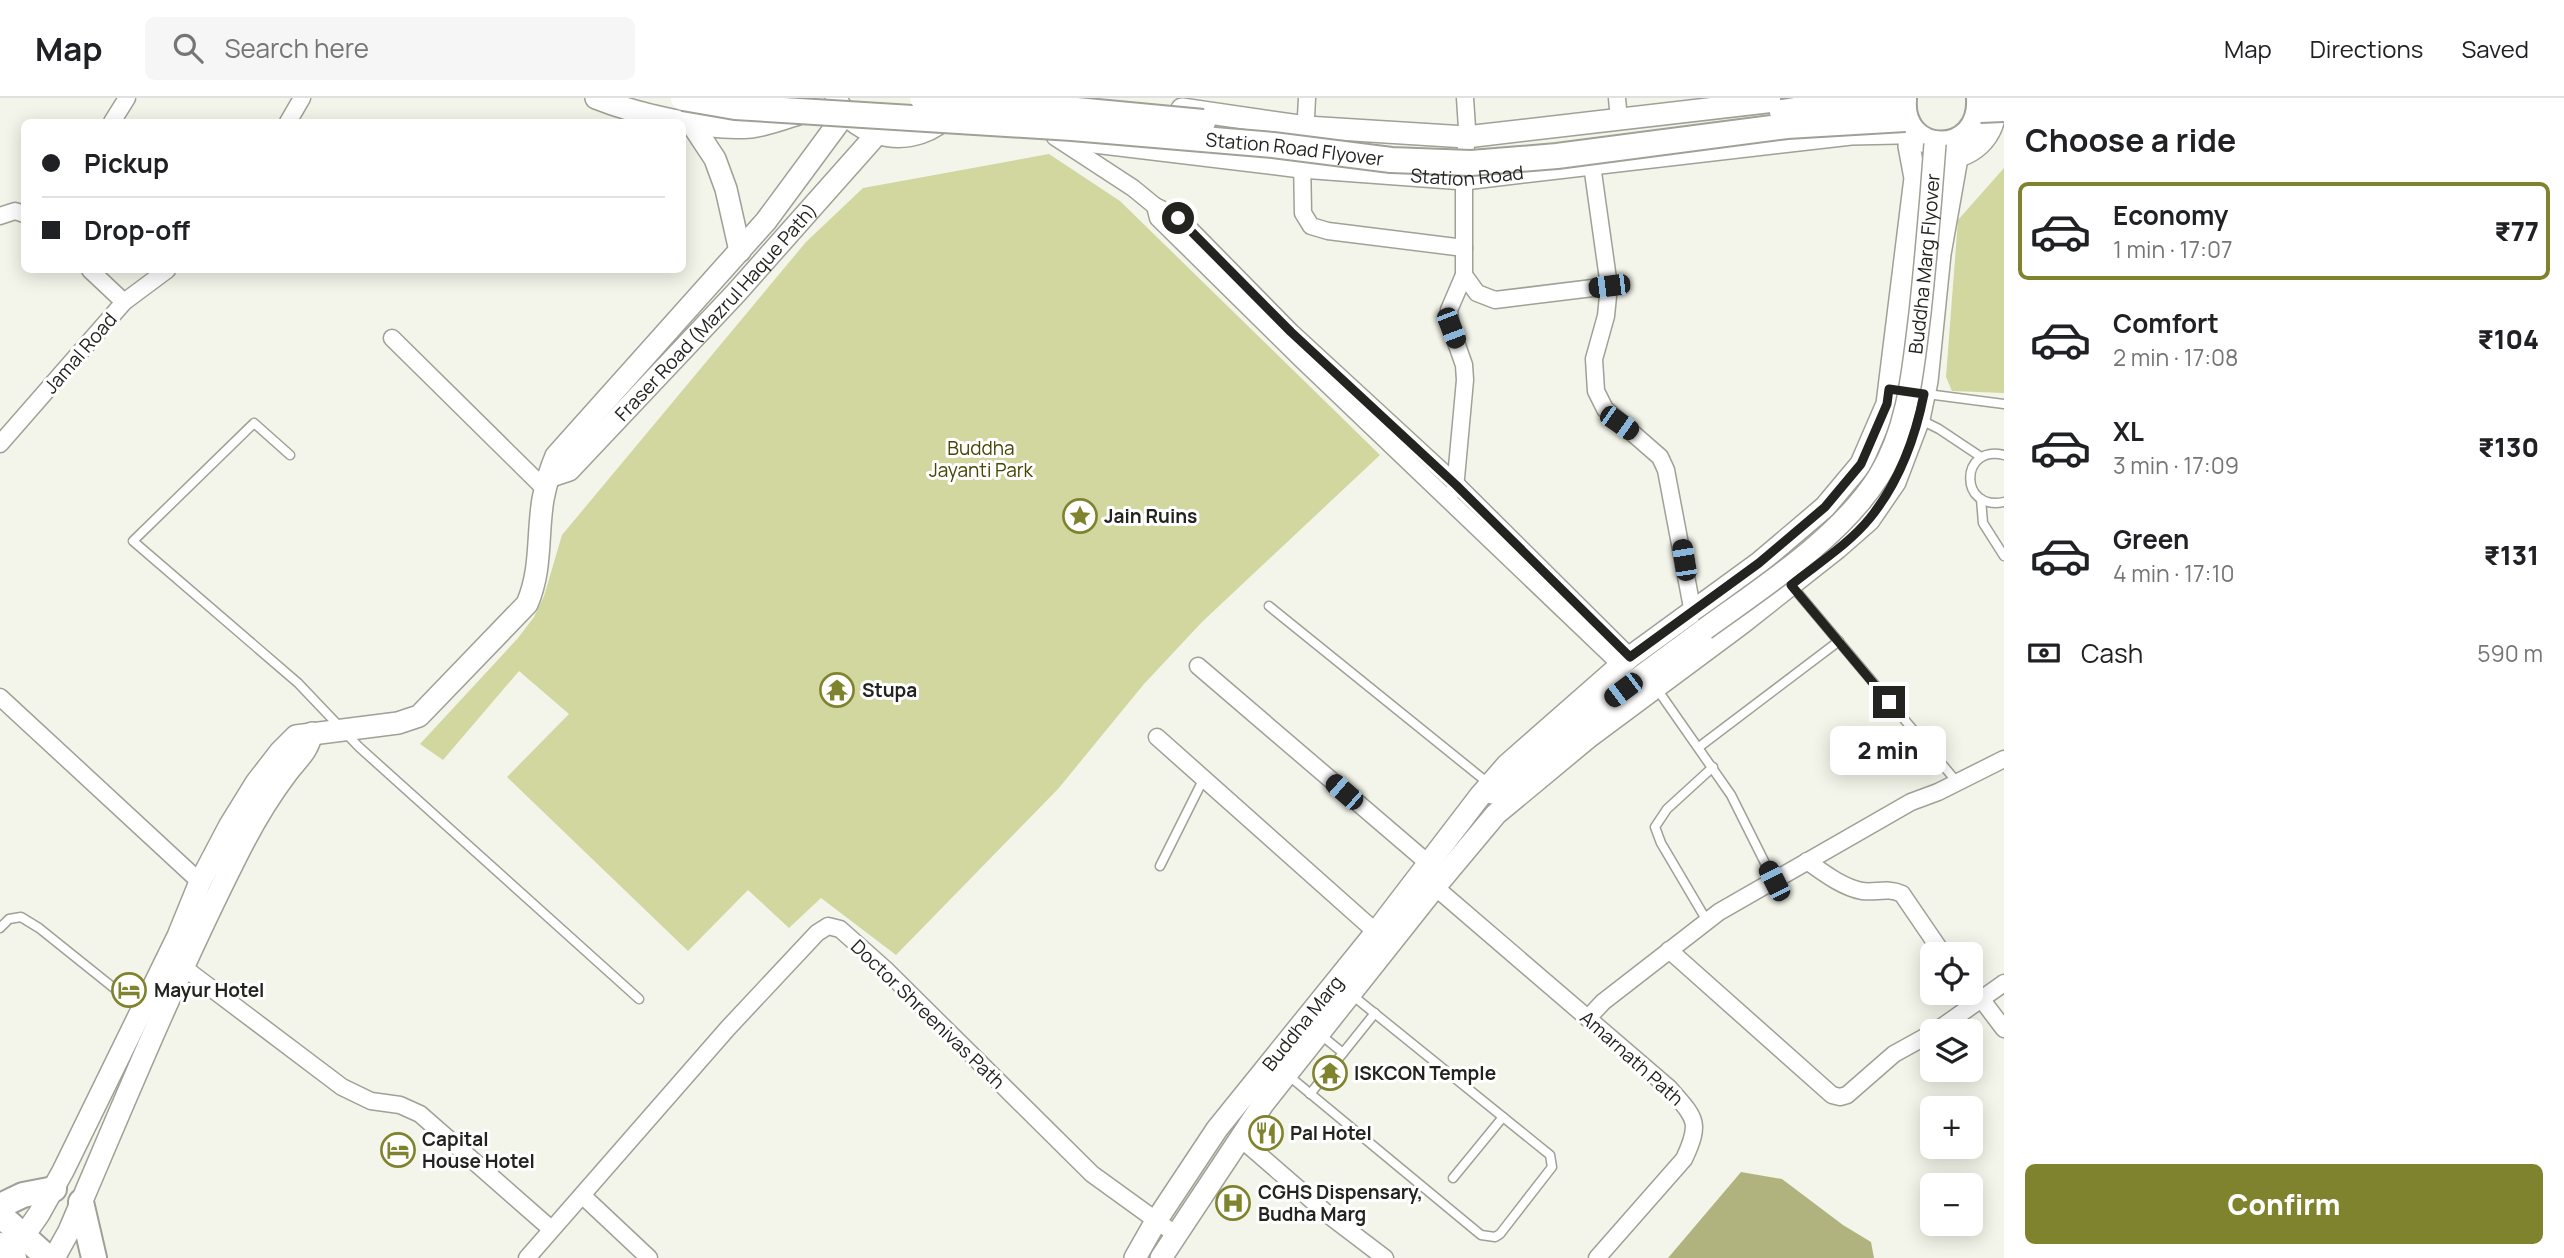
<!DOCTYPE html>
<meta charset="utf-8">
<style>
:root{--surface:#fff;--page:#f6f6f6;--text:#202124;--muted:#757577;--line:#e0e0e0;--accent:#80832d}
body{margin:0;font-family:Manrope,sans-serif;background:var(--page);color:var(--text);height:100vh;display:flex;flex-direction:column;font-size:26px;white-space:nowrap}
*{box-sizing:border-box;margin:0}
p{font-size:23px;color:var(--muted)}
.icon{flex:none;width:38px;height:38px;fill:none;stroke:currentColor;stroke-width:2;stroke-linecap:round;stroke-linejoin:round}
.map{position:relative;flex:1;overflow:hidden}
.details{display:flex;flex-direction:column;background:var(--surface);width:560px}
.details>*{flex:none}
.banner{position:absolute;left:21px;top:21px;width:665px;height:154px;border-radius:10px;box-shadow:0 4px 18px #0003;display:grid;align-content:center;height:154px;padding:0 21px;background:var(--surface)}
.tools{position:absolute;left:1920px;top:844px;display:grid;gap:14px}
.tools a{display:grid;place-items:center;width:63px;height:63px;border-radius:10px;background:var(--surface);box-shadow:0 4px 18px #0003;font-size:35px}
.end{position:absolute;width:32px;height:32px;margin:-16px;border:9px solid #232320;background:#fff;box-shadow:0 0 0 4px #fff}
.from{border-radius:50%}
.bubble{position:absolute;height:49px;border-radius:10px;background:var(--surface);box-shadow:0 4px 18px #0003;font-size:23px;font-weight:800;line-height:49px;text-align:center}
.car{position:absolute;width:21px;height:42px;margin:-21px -10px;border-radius:9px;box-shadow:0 0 5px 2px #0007;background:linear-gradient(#222 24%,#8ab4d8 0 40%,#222 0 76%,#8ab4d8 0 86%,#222 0)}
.banner b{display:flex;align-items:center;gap:24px;height:66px;font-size:26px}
.banner b+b{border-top:2px solid var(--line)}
.banner i{width:18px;height:18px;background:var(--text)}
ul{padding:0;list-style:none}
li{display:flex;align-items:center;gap:21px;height:98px;margin:0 14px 10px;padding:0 7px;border:4px solid transparent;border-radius:10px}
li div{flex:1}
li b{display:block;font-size:26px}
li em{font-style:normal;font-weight:800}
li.current{border-color:var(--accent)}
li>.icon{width:63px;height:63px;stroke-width:1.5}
h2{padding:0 21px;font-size:32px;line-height:84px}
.pay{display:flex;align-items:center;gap:18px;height:77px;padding:0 21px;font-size:26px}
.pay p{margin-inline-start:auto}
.action{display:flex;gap:14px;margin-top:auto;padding:14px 21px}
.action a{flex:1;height:80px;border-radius:10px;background:var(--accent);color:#fff;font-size:28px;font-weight:800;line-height:80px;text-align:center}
header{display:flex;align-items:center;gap:42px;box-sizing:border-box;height:98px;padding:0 35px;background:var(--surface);border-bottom:2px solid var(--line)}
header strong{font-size:33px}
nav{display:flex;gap:38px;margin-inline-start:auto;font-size:24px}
.search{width:490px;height:63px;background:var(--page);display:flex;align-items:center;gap:18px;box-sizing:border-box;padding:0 24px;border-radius:10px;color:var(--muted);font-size:26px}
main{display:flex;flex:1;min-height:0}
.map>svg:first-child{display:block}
</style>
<header>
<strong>Map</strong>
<div class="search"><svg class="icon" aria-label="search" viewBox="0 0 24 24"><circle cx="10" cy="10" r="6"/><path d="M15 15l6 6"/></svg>Search here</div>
<nav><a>Map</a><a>Directions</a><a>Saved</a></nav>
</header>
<main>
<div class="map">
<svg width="2004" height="1160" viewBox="0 0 2004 1160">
<rect width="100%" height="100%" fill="#f4f5ea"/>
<g fill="#d2d69f">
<path d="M1049 56 1120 103 1380 357 1202 524 1144 586 1058 691 896 857 821 800 789 830 748 792 688 853 507 679 569 616 519 573 443 662 420 646 518 540 534 519 544 498 562 437 806 144 863 90Z"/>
<path d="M2004 70V295L1952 293 1946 279 1958 122Z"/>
</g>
<path fill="#b0b37d" d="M1741 1074 1782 1081 1843 1127 1871 1144 1874 1160H1668Z"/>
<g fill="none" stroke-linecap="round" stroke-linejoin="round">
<g stroke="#9fa096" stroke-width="11">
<g id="service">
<path d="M1927 296 2004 306"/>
<path d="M1921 322 1939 331 1981 359"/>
<path d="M290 357 254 325 133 443 298 585 359 649 639 901"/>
<path d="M2004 357C1959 346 1959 414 2004 404"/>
<path d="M1981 401 1983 425 2004 458"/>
<path d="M1792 488 1957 684"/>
<path d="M1269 508 1488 685"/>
<path d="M1657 591 1731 697 1774 783"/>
<path d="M1699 649 1839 543"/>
<path d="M1160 768 1204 680"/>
<path d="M1707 823 1661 745 1655 729 1667 711 1713 669"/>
<path d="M0 830 9 821 21 819 39 830 140 911"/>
<path d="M1321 937 1343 955"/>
<path d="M1289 978 1481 1137 1495 1139 1500 1136 1552 1069 1550 1057 1352 897"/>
<path d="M1310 996 1375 915"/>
<path d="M1453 1080 1503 1019"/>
</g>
</g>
<g stroke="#9fa096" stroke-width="19">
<g id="minor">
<path d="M1617 0 1619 22"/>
<path d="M112 24 127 0"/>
<path d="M288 24 302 0"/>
<path d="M1305 38 1307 0"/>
<path d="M1055 39 1133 90 1155 108 1179 120 1291 234 1456 386 1630 559"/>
<path d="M1302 60 1303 115 1311 128 1328 133 1464 150"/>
<path d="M1592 67 1609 188 1606 218 1594 261 1596 293 1605 311 1660 359 1666 372 1693 515"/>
<path d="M1155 108 1158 120 1302 262 1621 567"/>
<path d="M0 118 15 113 24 116"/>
<path d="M90 172 124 204"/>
<path d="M1464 177 1477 195 1495 202 1609 188"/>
<path d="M392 240 545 391"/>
<path d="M0 346 124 204 167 172"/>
<path d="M1455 391 1465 282 1464 267 1451 230 1449 212 1464 177V81L1467 30 1465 0"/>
<path d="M1198 568 1428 765"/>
<path d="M0 599 200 784"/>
<path d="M1157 639 1376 834"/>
<path d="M1807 763C1824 775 1842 789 1862 793 1876 795 1888 789 1902 796L1943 856"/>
<path d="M1435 789 1669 990C1695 1020 1702 1023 1684 1061L1597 1160"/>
<path d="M1669 852 1832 997 1840 999 1847 997 1894 956 1932 935"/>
<path d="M183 869 342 989 371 1003 400 1007 420 1016 551 1131"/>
<path d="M1970 891 1982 902 2004 931"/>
<path d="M1588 920 1603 904 1719 814 1911 704 1938 694 2004 661"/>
<path d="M1936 933 2004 885"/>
<path d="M1240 1040 1331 1119 1385 1160"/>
<path d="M583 1098 649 1160"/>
<path d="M527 1160 728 930 817 835 828 828 840 831 885 871 1092 1076 1175 1136"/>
</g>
</g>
<g stroke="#9fa096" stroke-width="24">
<g id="secondary">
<path d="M596 0C636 16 708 33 751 29 767 27 783 21 798 16"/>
<path d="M836 0C854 43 918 52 949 16"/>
<path d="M1182 11 1306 29 1466 39 1802 0"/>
<path d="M690 23 715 61 726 91 740 153"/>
<path id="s1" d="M1086 43 1301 69 1464 81 1851 36 1898 35"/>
<path d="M1943 61C1977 58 1998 35 1995 0"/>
<path id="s2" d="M548 379 569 372 736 195 877 36"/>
<path d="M1492 695 1503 692 1602 607 1705 531"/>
<path d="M23 1139 39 1116 63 1073 178 838 200 784 230 727 256 685 280 654 296 638 398 625 419 618 527 506C542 472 537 437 543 401 546 386 550 372 556 358L766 123 845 16"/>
<path d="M54 1160 69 1133C123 1007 175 880 237 757 251 729 268 700 287 675 298 660 307 655 312 635"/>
<path id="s3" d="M1135 1160 1156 1123 1217 1031 1376 834 1480 698 1507 667 1630 559 1759 465 1825 409 1861 366 1887 306 1915 80 1909 48"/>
<path d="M1161 1160 1263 1006 1435 789 1496 716 1590 638 1742 525 1837 450 1869 422 1895 384 1919 321 1927 283 1940 156 1957 60"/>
</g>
</g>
<g stroke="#9fa096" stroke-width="28">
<path id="primary" d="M1904 1C1899 60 1983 61 1979 0"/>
</g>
<g stroke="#9fa096" stroke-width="28">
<g id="trunk">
<path d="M81 1104 94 1160"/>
<path d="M0 1108 23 1097 54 1091"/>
<path d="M0 1117 48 1160"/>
<path d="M0 1147 14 1160"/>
</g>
</g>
<use href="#service" stroke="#fff" stroke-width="8"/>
<use href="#minor" stroke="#fff" stroke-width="16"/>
<use href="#secondary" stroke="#fff" stroke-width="21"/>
<use href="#primary" stroke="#fff" stroke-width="24"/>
<use href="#trunk" stroke="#fff" stroke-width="24"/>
<g stroke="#9fa096" stroke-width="24" stroke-linecap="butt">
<g id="secondary-bridge">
<path id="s4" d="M1705 531C1763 489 1841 439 1879 378 1909 329 1913 270 1920 215 1926 158 1931 102 1935 46"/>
</g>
</g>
<g stroke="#9fa096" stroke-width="28" stroke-linecap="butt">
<g id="primary-bridge">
<path id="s5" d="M683 0 735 9 1072 30 1273 47 1391 62 1471 65 1557 58 1787 28 1905 21"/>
<path d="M922 0 1045 9 1203 24"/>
<path d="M1980 12 2004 11"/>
<path d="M1782 14 1842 5 1904 1"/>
</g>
</g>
<use href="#secondary-bridge" stroke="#fff" stroke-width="21"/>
<use href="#primary-bridge" stroke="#fff" stroke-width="24"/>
</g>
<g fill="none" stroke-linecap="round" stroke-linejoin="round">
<path stroke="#232320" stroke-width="9" d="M1178 120 1291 234 1456 387 1630 559 1759 465 1825 409 1861 366 1887 306 1889 291 1924 296C1915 341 1900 383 1870 420 1849 446 1817 466 1791 487L1889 604"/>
</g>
<defs>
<g id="sight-ring" transform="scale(1.75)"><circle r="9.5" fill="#fff" stroke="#80832d" stroke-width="1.5"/><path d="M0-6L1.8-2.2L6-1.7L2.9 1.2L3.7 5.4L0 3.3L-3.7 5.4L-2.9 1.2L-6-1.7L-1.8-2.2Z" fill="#80832d"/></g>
<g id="temple-ring" transform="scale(1.75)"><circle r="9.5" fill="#fff" stroke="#80832d" stroke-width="1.5"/><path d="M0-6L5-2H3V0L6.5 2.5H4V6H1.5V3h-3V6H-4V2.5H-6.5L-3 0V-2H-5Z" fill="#80832d"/></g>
<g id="hotel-ring" transform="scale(1.75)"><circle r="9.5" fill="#fff" stroke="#80832d" stroke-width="1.5"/><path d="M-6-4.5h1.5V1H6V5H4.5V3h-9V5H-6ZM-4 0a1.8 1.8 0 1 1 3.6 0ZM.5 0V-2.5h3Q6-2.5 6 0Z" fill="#80832d"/></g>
<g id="restaurant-ring" transform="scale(1.75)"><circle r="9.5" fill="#fff" stroke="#80832d" stroke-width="1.5"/><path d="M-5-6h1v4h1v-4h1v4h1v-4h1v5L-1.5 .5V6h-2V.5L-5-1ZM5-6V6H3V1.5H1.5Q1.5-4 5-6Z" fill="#80832d"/></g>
<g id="hospital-ring" transform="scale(1.75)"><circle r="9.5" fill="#fff" stroke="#80832d" stroke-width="1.5"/><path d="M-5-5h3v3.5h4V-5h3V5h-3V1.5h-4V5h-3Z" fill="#80832d"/></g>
</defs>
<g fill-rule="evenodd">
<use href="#sight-ring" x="1080" y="418"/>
<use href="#temple-ring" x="837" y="592"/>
<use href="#hotel-ring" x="129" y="892"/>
<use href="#temple-ring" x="1330" y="975"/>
<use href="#restaurant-ring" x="1266" y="1035"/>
<use href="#hotel-ring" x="398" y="1052"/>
<use href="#hospital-ring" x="1233" y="1105"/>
</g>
<g text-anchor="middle" stroke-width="6" stroke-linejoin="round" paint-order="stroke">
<g font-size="19" fill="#232320" stroke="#fff">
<text dy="7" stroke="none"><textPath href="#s5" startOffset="614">Station Road Flyover</textPath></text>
<text dy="7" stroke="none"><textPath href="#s1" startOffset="383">Station Road</textPath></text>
<text dy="7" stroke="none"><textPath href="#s4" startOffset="452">Buddha Marg Flyover</textPath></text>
<text dy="7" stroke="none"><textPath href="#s2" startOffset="238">Fraser Road (Mazrul Haque Path)</textPath></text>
<text transform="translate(80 255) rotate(-49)" y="7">Jamal Road</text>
<text transform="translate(928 916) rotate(44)" y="7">Doctor Shreenivas Path</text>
<text dy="7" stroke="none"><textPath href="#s3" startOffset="289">Buddha Marg</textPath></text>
<text transform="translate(1632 960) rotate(42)" y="7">Amarnath Path</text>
</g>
<g font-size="19" fill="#454602" stroke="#fff">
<text x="981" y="357">Buddha<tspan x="981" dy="22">Jayanti Park</tspan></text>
</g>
<g font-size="19" font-weight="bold" fill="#232320" stroke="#fff" text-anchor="start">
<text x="1104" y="425">Jain Ruins</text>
<text x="862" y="599">Stupa</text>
<text x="154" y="899">Mayur Hotel</text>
<text x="1354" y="982">ISKCON Temple</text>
<text x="1290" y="1042">Pal Hotel</text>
<text x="422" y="1048">Capital<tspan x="422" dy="22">House Hotel</tspan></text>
<text x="1258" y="1101">CGHS Dispensary,<tspan x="1258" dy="22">Budha Marg</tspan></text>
</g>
</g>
</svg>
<div class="tools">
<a><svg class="icon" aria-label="locate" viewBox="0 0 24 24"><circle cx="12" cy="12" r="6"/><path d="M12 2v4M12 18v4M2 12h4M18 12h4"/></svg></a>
<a><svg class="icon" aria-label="layers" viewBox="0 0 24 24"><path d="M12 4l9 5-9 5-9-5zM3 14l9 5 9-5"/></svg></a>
<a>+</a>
<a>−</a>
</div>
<i class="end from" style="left:1178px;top:120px"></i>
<i class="end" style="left:1889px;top:604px"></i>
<div class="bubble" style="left:1830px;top:628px;width:116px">2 min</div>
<i class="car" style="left:1609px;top:188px;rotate:263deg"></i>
<i class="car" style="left:1451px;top:230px;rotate:159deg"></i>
<i class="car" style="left:1619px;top:325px;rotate:125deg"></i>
<i class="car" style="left:1684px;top:462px;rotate:351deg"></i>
<i class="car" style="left:1623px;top:592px;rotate:233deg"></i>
<i class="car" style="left:1344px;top:694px;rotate:311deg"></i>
<i class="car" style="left:1774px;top:783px;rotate:333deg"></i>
<div class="banner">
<b><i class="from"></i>Pickup</b>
<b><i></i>Drop-off</b>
</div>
</div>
<section class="details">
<h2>Choose a ride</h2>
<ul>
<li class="current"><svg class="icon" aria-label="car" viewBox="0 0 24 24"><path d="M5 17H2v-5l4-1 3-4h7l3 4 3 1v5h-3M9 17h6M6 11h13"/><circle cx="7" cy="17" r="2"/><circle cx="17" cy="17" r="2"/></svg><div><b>Economy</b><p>1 min · 17:07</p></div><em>₹77</em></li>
<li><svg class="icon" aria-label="car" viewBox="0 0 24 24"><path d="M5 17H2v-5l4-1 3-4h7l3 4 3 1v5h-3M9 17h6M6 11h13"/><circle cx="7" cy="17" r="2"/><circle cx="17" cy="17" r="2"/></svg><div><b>Comfort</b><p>2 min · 17:08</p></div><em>₹104</em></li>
<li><svg class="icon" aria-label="car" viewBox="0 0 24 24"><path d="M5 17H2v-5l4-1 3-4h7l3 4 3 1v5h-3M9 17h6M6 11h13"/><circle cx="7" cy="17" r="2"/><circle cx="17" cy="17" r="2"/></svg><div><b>XL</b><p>3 min · 17:09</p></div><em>₹130</em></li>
<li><svg class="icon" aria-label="car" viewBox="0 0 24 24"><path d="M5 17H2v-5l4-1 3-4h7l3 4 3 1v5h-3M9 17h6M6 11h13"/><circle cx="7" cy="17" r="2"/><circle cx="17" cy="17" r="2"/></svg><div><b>Green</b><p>4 min · 17:10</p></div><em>₹131</em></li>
</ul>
<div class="pay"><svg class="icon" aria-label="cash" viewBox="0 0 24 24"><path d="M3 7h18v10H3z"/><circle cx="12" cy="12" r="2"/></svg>Cash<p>590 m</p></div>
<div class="action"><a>Confirm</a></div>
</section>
</main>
